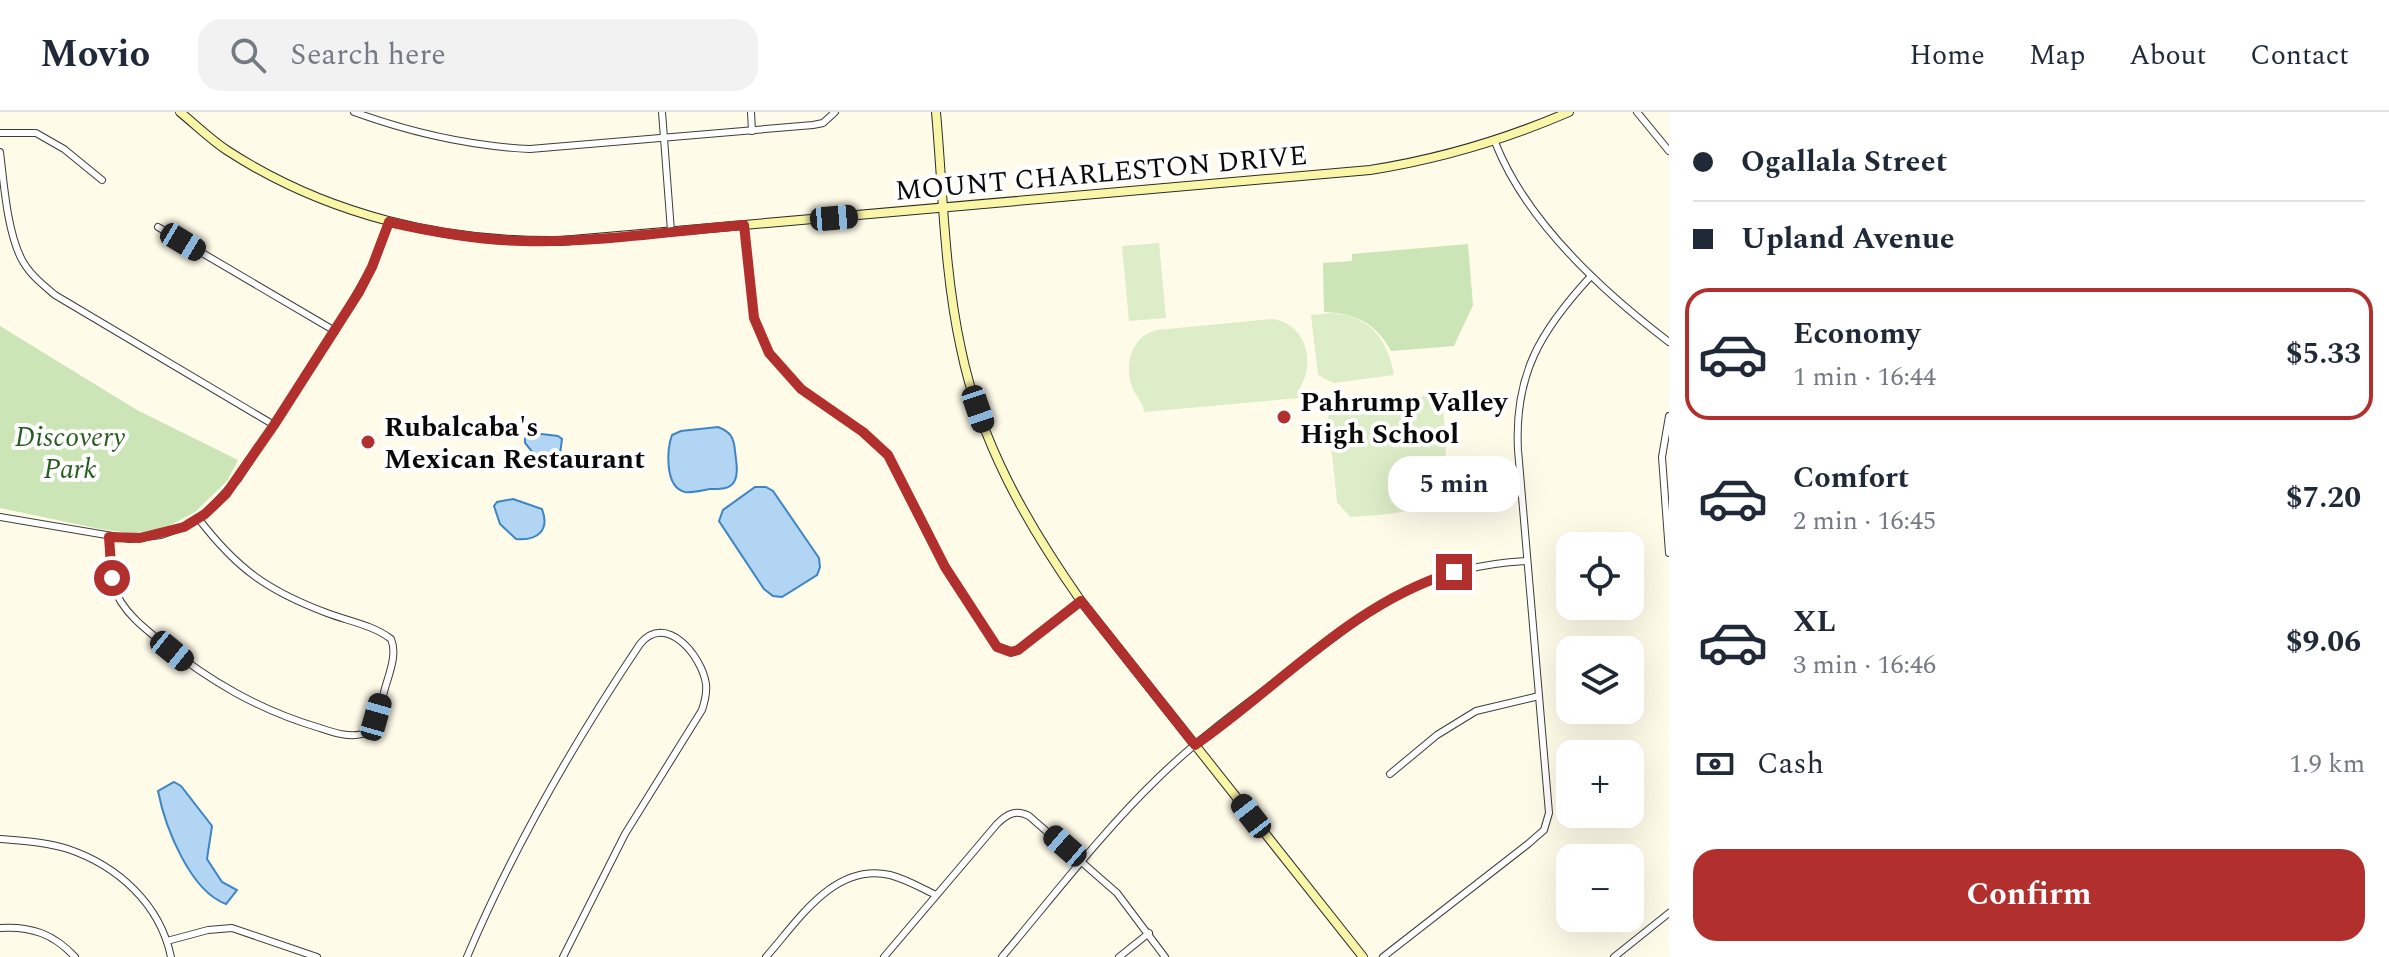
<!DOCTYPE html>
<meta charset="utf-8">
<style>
:root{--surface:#fff;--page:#f2f2f3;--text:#1f2937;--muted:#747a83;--line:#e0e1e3;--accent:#b12f2c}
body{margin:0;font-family:Spectral,serif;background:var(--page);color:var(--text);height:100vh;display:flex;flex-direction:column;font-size:30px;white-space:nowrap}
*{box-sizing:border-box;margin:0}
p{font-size:26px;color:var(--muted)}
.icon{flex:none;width:44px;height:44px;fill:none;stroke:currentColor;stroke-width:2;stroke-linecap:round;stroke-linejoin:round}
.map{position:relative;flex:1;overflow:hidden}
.drawer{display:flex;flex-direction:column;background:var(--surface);width:720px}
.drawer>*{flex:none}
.guide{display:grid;align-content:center;height:176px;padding:0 24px;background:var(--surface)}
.buttons{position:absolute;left:1556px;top:420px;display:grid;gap:16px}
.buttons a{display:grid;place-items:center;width:88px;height:88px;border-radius:16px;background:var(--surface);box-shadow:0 8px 32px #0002;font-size:40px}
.end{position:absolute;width:36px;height:36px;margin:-18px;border:10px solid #b12f2c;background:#fff;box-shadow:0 0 0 4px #fff}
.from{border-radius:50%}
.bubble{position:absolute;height:56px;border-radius:24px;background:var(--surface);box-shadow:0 8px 32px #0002;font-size:26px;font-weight:700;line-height:56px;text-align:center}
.car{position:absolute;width:24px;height:48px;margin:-24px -12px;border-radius:10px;box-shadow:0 0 6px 2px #0007;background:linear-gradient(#222 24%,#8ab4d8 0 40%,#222 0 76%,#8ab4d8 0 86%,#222 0)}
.guide b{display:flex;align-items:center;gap:28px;height:76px;font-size:30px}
.guide b+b{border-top:2px solid var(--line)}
.guide i{width:20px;height:20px;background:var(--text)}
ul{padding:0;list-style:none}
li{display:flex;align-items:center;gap:24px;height:132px;margin:0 16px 12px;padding:0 8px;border:4px solid transparent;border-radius:24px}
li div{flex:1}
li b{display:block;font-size:30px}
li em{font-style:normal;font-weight:700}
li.selected{border-color:var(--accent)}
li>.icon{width:72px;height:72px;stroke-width:1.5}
.pay{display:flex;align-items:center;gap:20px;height:88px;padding:0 24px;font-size:30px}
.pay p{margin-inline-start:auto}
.action{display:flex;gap:16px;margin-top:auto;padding:16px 24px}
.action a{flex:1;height:92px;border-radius:24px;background:var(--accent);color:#fff;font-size:32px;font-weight:700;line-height:92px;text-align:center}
header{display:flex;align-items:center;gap:48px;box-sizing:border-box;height:112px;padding:0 40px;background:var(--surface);border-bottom:2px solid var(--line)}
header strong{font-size:38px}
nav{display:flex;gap:44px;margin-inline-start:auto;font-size:28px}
.search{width:560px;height:72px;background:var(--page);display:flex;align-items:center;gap:20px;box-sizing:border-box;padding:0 28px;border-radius:24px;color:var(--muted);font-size:30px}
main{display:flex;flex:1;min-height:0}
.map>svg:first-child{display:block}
</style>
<header>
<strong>Movio</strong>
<div class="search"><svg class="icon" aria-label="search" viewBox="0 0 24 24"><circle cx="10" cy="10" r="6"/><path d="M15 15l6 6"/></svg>Search here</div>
<nav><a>Home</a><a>Map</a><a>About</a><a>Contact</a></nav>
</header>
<main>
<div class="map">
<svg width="1669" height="845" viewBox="0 0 1669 845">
<rect width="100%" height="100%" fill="#fefbe9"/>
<g fill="#cbe5b6">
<path d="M1468 132 1473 193 1454 234 1391 239C1376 211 1355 201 1324 200L1323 151 1352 149V142Z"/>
<path d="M0 214 137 298 238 348 227 369 195 400 150 424 100 417 0 396Z"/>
</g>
<g fill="#ddedc7">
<path d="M1159 131 1166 206 1129 209 1122 134Z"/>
<path d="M1332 201C1370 203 1388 229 1394 263L1334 271 1318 263 1311 203Z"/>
<path d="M1273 207C1299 211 1312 236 1306 262 1303 271 1298 276 1299 286L1144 300C1143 290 1137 286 1133 277 1123 254 1131 224 1157 218Z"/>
<path d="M1429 284 1443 296C1445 317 1449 358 1441 377 1431 403 1374 403 1350 405L1337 390 1328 304 1339 290Z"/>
</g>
<g fill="#b1d5f2" stroke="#3d85c4" stroke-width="2">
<path d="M718 315C731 320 734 326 735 339 736 348 739 362 734 370 729 378 718 377 710 377 703 378 692 381 685 380 664 375 667 337 672 323L681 319Z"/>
<path d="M533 321 558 324 562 327 560 342 551 349 538 347 525 331V326Z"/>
<path d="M755 375H766L773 379 819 446 820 455 817 463 782 485 773 484 764 477 719 409 723 398Z"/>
<path d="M513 387 542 397C550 418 538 429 516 427L500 412 494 394 497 390Z"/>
<path d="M174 670 181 674 212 714 207 747 222 770 237 778 226 792C190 779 165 715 158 679Z"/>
</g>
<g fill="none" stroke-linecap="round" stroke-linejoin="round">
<g stroke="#3d3d3d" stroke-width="8">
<g id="street">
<path d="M354 0C412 21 468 34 530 37L813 13 823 11 835 0"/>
<path d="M662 0 671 119"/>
<path d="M751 0 752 19"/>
<path d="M1637 0 1669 39"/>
<path d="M0 21H36L64 37 102 68"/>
<path d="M1495 30C1526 110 1602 179 1669 230"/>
<path d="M0 40C4 72 7 118 21 146 29 162 42 172 55 183L274 313"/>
<path d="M744 113 754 206 769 241 801 277 863 320 888 343 945 455 997 535 1011 540 1018 538 1081 489"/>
<path d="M158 115 335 219"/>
<path d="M1669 304 1662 345 1669 441"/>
<path d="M0 405 130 427 161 423 184 415 205 402 238 367 335 219 372 155 389 110"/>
<path d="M109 425C110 447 109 471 121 490 131 506 146 517 160 529 209 569 259 598 320 616 332 620 349 626 362 622 377 616 380 594 384 580 388 564 398 543 391 527 373 513 348 509 327 501 268 479 237 457 198 406"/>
<path d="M1390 662 1437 623 1476 599 1539 584"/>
<path d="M0 727C23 729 46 730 68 737 118 754 160 792 171 845"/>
<path d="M0 816C31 814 54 822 75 845"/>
<path d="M167 829 208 818 232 816 317 845"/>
<path d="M467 845C514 734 573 632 640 532 666 500 702 544 706 572 707 581 705 589 702 598L625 722 563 845"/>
<path d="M766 845C798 809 834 750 890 763 906 767 921 776 936 783"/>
<path d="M884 845 997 712C1007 702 1016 697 1029 704L1117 781 1165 845"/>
<path d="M1002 845C1051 787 1103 719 1158 666 1198 627 1245 593 1290 559 1369 498 1422 454 1527 449"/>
<path d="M1119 845 1149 821"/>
<path d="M1383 845 1528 732 1544 718 1549 701 1518 338C1514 262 1541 218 1591 164"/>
<path d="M1614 845 1669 801"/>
</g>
</g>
<g stroke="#2c2c2c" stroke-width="10">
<g id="secondary">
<path d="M180 0C196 13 211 28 228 39 327 103 444 131 561 129L1370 58C1440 47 1504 28 1569 0"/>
<path d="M936 0C943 78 944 160 961 237 980 330 1027 412 1081 489L1363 845"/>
</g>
</g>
<use href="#street" stroke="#fff" stroke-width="6"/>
<use href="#secondary" stroke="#faf6a8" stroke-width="8"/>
</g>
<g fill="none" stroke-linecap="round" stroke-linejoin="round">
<path stroke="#b12f2c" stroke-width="10" d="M112 466 109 425 140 426 184 415 205 402 226 382 274 313 359 180 372 155 389 110C433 120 478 128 523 129 596 131 671 119 744 113L754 206 769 241 801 277 863 320 888 343 945 455 997 535 1011 540 1018 538 1081 489 1195 633C1280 574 1352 491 1454 460"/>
</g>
<g fill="#b12f2c" stroke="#fff" stroke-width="3">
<circle cx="1284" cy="305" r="8"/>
<circle cx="368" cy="330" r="8"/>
</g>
<g text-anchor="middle" stroke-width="8" stroke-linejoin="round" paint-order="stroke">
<g font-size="28" fill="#0a0a0a" stroke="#fff">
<text transform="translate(1101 60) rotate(-5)" y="10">MOUNT CHARLESTON DRIVE</text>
</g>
<g font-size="28" font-weight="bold" fill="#0a0a0a" stroke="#fff" text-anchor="start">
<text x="1300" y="299">Pahrump Valley<tspan x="1300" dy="32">High School</tspan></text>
<text x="384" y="324">Rubalcaba's<tspan x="384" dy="32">Mexican Restaurant</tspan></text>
</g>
<g font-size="28" font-style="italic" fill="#285d20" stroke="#fff">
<text x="70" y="334">Discovery<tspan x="70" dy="32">Park</tspan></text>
</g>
</g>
</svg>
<div class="buttons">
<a><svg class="icon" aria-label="locate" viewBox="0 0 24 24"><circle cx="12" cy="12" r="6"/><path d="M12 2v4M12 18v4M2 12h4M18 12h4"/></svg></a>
<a><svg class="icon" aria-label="layers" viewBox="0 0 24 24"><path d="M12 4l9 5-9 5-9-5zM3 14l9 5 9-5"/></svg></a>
<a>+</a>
<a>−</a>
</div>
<i class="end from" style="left:112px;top:466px"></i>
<i class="end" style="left:1454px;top:460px"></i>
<div class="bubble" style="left:1388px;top:344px;width:132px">5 min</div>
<i class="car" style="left:834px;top:106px;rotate:85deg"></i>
<i class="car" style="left:183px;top:130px;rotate:121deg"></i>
<i class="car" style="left:978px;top:297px;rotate:161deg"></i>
<i class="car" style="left:172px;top:539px;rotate:129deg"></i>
<i class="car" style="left:376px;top:605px;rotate:16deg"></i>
<i class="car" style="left:1251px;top:704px;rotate:322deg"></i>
<i class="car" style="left:1065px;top:734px;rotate:311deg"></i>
</div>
<section class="drawer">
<div class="guide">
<b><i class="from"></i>Ogallala Street</b>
<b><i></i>Upland Avenue</b>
</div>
<ul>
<li class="selected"><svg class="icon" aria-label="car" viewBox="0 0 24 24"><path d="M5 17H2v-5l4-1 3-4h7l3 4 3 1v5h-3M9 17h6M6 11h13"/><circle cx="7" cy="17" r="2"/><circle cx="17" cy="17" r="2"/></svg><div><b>Economy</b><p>1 min · 16:44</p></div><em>$5.33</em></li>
<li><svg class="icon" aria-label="car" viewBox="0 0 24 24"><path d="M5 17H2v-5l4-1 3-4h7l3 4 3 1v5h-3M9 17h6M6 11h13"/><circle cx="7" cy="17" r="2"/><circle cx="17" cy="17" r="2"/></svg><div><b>Comfort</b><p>2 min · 16:45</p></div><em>$7.20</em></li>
<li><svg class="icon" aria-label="car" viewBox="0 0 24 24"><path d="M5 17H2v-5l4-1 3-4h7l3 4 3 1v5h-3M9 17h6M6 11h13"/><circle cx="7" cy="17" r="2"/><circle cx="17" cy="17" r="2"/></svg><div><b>XL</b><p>3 min · 16:46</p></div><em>$9.06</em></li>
</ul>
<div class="pay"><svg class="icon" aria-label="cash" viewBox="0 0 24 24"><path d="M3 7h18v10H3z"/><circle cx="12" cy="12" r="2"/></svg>Cash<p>1.9 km</p></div>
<div class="action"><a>Confirm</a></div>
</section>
</main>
